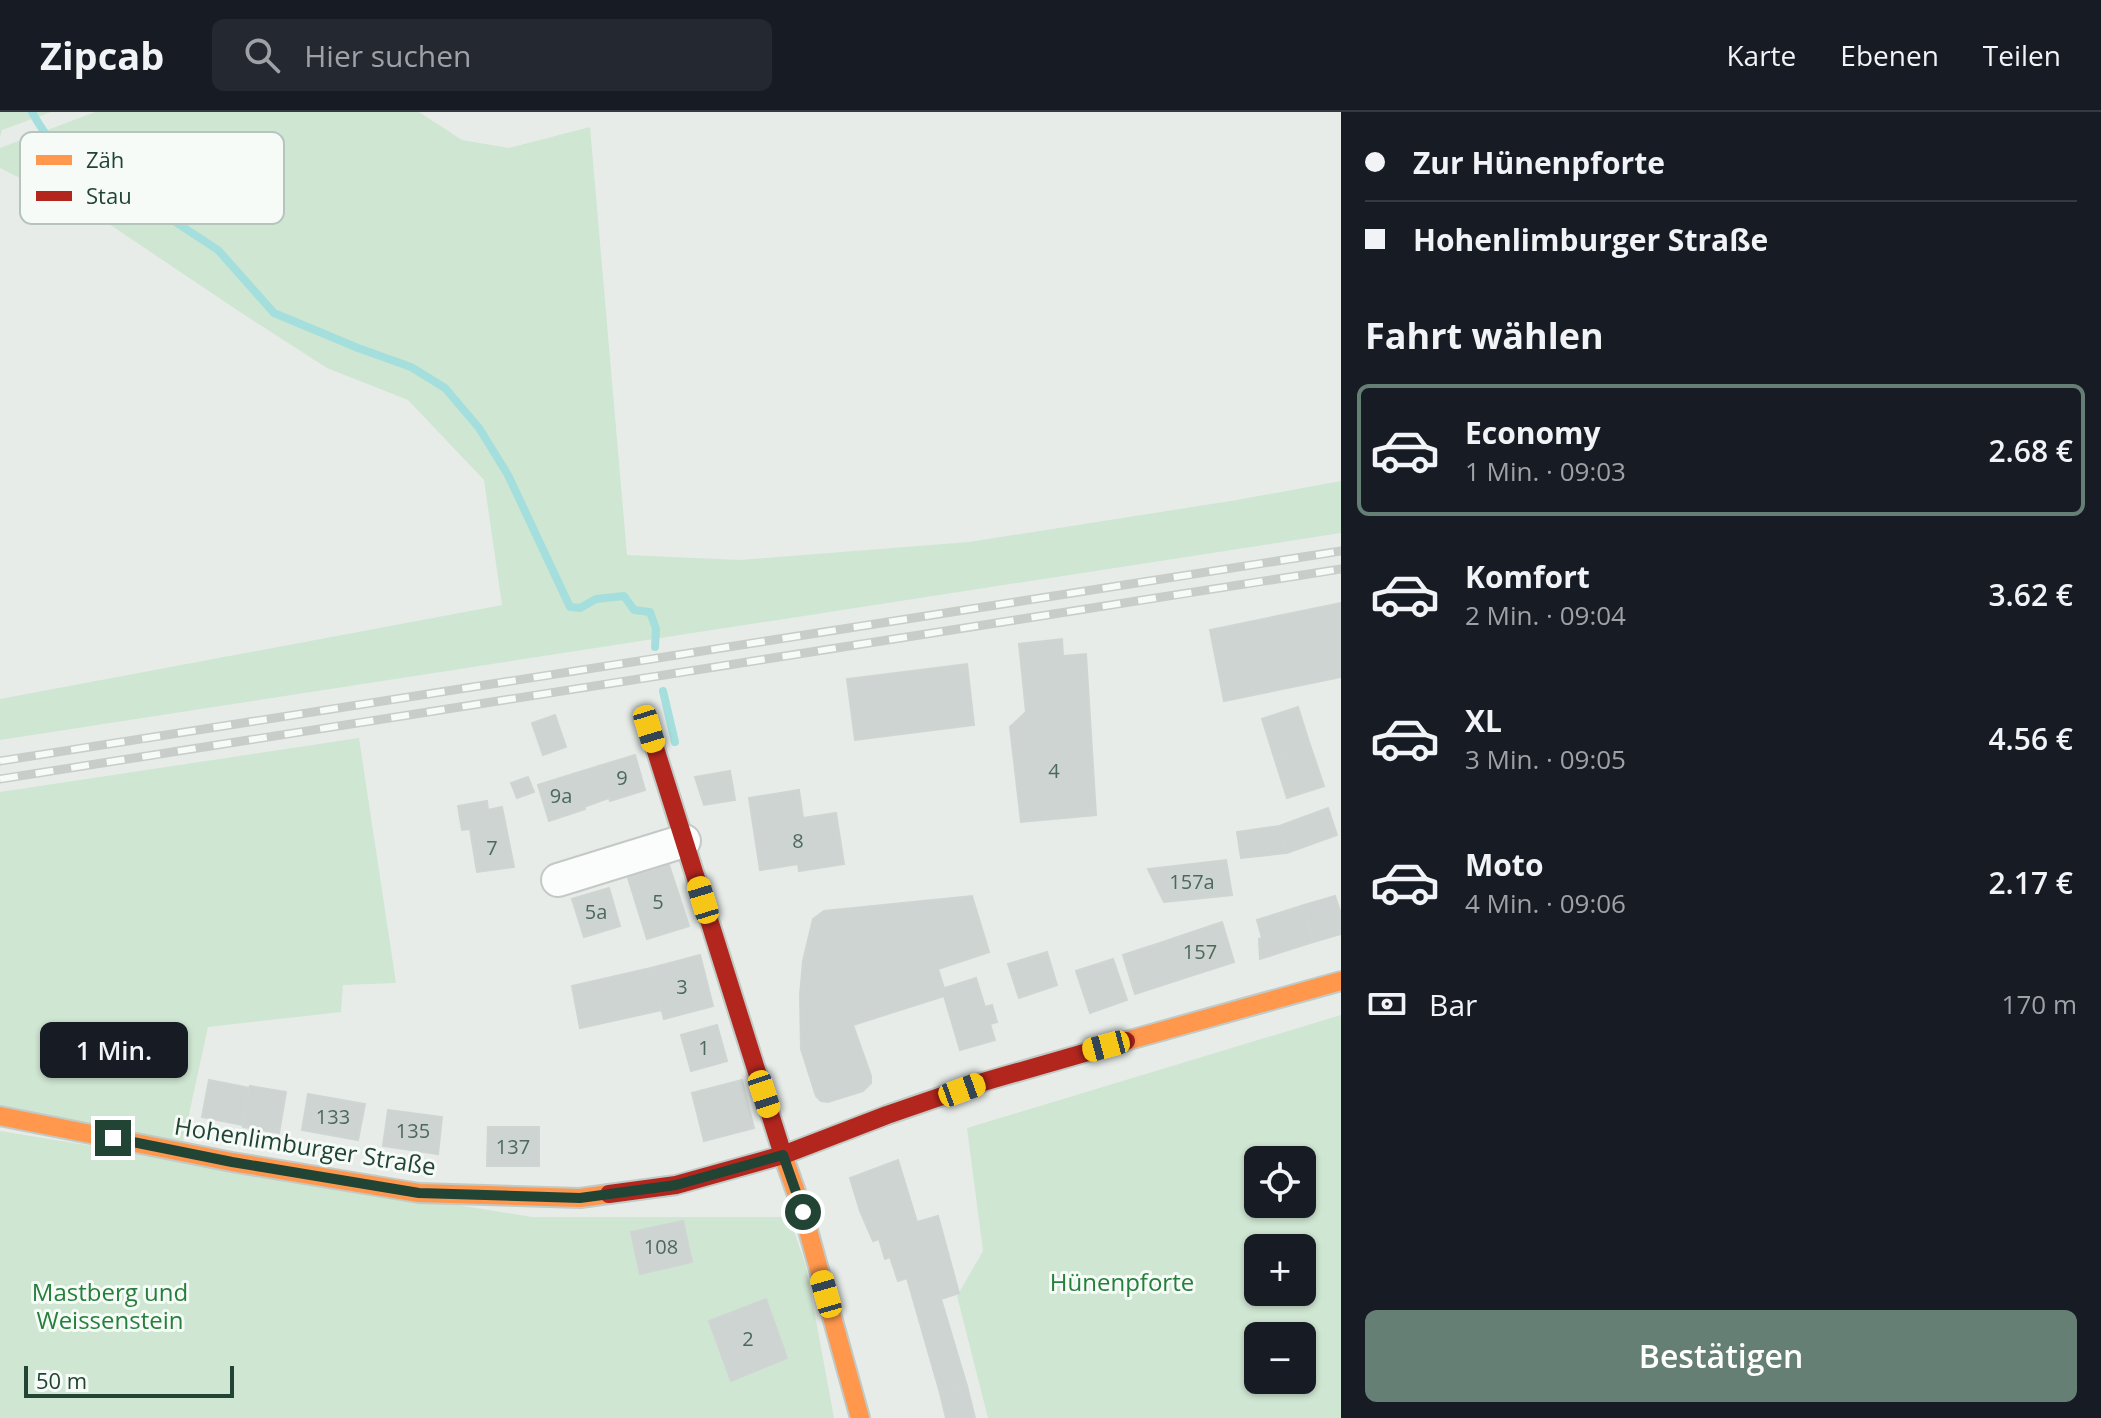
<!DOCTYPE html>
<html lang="de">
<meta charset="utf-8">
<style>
:root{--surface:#171b24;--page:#242831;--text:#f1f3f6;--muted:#9ea1a6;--line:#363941;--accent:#667f74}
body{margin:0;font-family:"Open Sans",sans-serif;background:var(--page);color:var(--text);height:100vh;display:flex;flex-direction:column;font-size:30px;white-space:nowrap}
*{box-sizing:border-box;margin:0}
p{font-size:26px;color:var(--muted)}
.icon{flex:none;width:44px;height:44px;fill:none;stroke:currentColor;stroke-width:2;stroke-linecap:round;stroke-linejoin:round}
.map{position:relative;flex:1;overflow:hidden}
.details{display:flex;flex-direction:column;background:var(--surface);width:760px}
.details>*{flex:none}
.top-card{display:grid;align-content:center;height:176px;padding:0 24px;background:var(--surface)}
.buttons{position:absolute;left:1244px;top:1034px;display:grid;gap:16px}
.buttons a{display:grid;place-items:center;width:72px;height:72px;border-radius:12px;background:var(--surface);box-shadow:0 2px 6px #0004;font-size:40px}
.scale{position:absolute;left:24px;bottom:20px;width:210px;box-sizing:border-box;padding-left:8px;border:4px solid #214435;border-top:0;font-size:22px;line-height:28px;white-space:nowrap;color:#214435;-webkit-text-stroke:6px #f6fbf8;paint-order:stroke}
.end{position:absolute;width:36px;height:36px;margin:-18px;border:10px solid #214435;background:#fff;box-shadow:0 0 0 4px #fff}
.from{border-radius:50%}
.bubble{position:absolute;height:56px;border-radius:12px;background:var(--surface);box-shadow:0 2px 6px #0004;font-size:26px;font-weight:600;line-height:56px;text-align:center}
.car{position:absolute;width:24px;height:48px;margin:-24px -12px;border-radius:10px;box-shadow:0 0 6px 2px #0007;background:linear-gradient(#f5c518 24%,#345 0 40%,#f5c518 0 76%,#345 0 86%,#f5c518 0)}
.top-card b{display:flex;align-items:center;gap:28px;height:76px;font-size:30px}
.top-card b+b{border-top:2px solid var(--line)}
.top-card i{width:20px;height:20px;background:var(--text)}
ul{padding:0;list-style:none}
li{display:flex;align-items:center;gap:24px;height:132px;margin:0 16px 12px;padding:0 8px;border:4px solid transparent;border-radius:12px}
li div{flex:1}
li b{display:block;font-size:30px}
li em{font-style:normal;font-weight:600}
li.current{border-color:var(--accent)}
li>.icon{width:72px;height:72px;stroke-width:1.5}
h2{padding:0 24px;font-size:36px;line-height:96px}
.pay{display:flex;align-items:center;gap:20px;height:88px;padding:0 24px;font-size:30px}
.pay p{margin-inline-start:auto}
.cta{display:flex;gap:16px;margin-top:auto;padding:16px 24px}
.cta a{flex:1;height:92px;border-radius:12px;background:var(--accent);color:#fff;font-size:32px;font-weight:600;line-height:92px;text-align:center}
header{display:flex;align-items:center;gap:48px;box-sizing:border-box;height:112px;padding:0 40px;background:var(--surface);border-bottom:2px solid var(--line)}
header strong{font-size:38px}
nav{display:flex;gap:44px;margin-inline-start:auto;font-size:28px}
.search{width:560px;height:72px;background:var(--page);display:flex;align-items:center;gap:20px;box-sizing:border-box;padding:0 28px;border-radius:12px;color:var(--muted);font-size:30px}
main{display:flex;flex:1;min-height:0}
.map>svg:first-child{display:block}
</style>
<header>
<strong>Zipcab</strong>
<div class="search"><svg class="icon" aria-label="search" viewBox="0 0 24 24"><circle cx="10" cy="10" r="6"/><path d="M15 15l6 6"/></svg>Hier suchen</div>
<nav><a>Karte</a><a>Ebenen</a><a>Teilen</a></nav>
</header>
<main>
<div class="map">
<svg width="1341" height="1306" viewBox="0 0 1341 1306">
<rect width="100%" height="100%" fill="#e7ece9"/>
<g fill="#cfe6d2" fill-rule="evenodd">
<path d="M0 0H51L2 18 0 25Z"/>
<path d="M95 0H419L462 28 509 36 590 15 627 443 740 448 969 430 1237 388 1341 369V421L0 628V587L502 493 484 368 408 288 327 256 243 202 103 108 0 56V36Z"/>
<path d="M359 626 396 871 343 873 341 900 208 915 181 1039 0 1004V680Z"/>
<path d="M1341 903V1306H988L957 1184 983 1139 967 1016ZM1258 1048H1302V1092H1258ZM1258 1136H1302V1180H1258ZM1258 1224H1302V1268H1258Z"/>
<path d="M0 1019 532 1105H789L806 1154 834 1306H0Z"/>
</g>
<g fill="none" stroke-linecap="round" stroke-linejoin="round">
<g stroke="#a4dfde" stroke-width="8">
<path d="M32 0C48 29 53 33 82 49L218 138 274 201 358 236 411 255 445 276 479 316 508 363 570 495 580 496 596 487 624 484 634 498 650 500 656 517 655 535"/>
<path d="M663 579 675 630"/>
</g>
</g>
<g fill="#cdd4d1" stroke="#cfd5d2" stroke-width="2">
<path d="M1341 491V565L1224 589 1210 518Z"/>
<path d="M1062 527 1063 544 1086 542 1096 703 1021 710 1010 615 1026 600 1019 532Z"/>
<path d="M967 552 974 613 855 628 847 567Z"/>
<path d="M1298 595 1310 633 1274 645 1262 607Z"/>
<path d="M555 603 566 635 543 643 532 611Z"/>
<path d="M1310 633 1324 674 1287 686 1274 645Z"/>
<path d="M635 643 645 678 610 689 599 654Z"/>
<path d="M599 654 609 686 584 695 573 662Z"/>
<path d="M730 659 735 688 704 693 695 665Z"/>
<path d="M573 662 585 697 549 709 538 673Z"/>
<path d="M528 665 534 680 517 686 511 671Z"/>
<path d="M799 678 803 706 836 701 844 752 799 759 798 752 760 758 749 686Z"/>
<path d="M487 689 488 698 502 695 514 755 477 760 470 717 462 718 458 694Z"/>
<path d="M1328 696 1337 723 1287 741 1279 714Z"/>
<path d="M1279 714 1287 741 1241 746 1237 720Z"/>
<path d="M1226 748 1232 783 1164 790 1148 757Z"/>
<path d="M669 753 689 814 647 827 628 766Z"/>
<path d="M609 776 620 814 584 825 572 787Z"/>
<path d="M972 784 989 840 938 857 944 876 942 877 944 884 853 913 871 964V971L863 979 828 990 821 989 816 984 801 937 800 883 803 849 813 807 824 799Z"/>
<path d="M1335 784 1341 802V822L1313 830 1301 794Z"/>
<path d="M1301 794 1313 830 1260 847 1259 827 1262 826 1257 808Z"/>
<path d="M1222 810 1234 850 1178 868 1166 829Z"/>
<path d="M1166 829 1178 868 1135 882 1123 843Z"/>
<path d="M1047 840 1057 873 1019 886 1008 852Z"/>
<path d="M700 843 713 894 664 907 651 856Z"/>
<path d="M1113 847 1127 888 1090 901 1076 859Z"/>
<path d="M651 856 662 898 580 916 572 874Z"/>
<path d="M976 866 985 895 992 893 997 910 990 912 995 928 960 938 942 877Z"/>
<path d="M717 913 727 949 691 959 681 923Z"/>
<path d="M209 968 250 976 243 1013 202 1005Z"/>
<path d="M742 968 754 1016 704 1029 692 981Z"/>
<path d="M250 974 286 980 279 1021 243 1015Z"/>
<path d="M308 982 365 992 358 1028 302 1018Z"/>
<path d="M388 998 442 1005 438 1042 383 1034Z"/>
<path d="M488 1015H539V1054H487Z"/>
<path d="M898 1048 917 1110 938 1104 959 1181 941 1187 967 1274 940 1281 907 1166 898 1169 890 1145 885 1147 879 1127 873 1129 860 1099 850 1066Z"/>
<path d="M683 1109 692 1150 640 1162 631 1120Z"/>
<path d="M766 1187 787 1246 731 1269 709 1209Z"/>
<path d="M967 1274 975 1306H946L940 1281Z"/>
</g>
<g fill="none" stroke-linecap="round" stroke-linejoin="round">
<g stroke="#c4c9c6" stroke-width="36">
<path id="street" d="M558 768 684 729"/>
</g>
<g stroke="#c2cac6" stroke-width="22">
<g id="slow">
<path d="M1126 929 1341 869"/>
<path d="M0 1004 232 1050 419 1081 580 1086 609 1082"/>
<path d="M783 1043 803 1100 860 1306"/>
</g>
</g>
<g stroke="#c2cac6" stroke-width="22">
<g id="jam">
<path d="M649 617 783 1043"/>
<path d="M609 1082 676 1073 783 1043 887 1003 983 970 1126 929"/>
</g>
</g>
<use href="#street" stroke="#fbfcfc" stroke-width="32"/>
<use href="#slow" stroke="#ff974d" stroke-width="18"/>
<use href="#jam" stroke="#b3261e" stroke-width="18"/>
<g stroke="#c8cdca" stroke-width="9">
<g id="rail">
<path d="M0 649 1341 439"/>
<path d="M0 667 1341 457"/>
</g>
</g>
<use href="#rail" stroke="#f6fbf8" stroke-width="6" stroke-dasharray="18" stroke-linecap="butt"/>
</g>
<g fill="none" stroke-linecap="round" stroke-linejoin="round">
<path stroke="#214435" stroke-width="10" d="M113 1026 232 1050 419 1081 580 1086 676 1073 783 1043 803 1100"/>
</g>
<g text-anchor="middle" stroke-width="6" stroke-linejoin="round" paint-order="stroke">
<g font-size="20" fill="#4d695d">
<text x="1054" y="666">4</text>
<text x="622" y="673">9</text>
<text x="561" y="691">9a</text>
<text x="798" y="736">8</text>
<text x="492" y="743">7</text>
<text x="1192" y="777">157a</text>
<text x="658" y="797">5</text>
<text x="596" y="807">5a</text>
<text x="1200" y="847">157</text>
<text x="682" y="882">3</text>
<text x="704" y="943">1</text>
<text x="333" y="1012">133</text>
<text x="413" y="1026">135</text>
<text x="513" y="1042">137</text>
<text x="661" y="1142">108</text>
<text x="748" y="1234">2</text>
</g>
<g font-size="24" fill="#214435" stroke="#f6fbf8">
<text transform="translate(305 1035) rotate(9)" y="8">Hohenlimburger Straße</text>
</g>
<g font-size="24" fill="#26803b" stroke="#f6fbf8">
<text x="1122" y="1179">Hünenpforte</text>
<text x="110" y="1189">Mastberg und<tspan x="110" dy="28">Weissenstein</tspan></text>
</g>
</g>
<rect x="20" y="20" width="264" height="92" rx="12" fill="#f6fbf8" stroke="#b6c4be" stroke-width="2"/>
<rect x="36" y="43" width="36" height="10" fill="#ff974d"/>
<rect x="36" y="79" width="36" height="10" fill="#b3261e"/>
<g font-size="22" fill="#214435">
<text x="86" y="56">Zäh</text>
<text x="86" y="92">Stau</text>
</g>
</svg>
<div class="buttons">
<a><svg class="icon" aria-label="locate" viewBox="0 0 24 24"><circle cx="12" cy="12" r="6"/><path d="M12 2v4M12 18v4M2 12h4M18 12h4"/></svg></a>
<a>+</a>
<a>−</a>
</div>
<div class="scale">50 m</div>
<i class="end from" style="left:803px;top:1100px"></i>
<i class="end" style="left:113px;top:1026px"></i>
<div class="bubble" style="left:40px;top:910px;width:148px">1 Min.</div>
<i class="car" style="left:649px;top:617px;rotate:163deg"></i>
<i class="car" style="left:703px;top:788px;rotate:343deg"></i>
<i class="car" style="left:1106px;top:934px;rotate:255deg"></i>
<i class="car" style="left:962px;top:978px;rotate:70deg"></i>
<i class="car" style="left:764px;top:982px;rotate:162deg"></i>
<i class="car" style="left:826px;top:1182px;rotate:344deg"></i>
</div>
<section class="details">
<div class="top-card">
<b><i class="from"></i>Zur Hünenpforte</b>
<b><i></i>Hohenlimburger Straße</b>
</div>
<h2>Fahrt wählen</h2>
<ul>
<li class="current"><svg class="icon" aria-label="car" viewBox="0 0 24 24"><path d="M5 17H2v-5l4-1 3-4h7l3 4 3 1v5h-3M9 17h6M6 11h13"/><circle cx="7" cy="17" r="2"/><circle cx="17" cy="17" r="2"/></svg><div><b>Economy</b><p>1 Min. · 09:03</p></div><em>2.68 €</em></li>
<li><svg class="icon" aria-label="car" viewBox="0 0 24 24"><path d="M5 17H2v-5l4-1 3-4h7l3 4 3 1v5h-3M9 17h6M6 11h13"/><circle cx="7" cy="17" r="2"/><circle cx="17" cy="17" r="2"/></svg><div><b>Komfort</b><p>2 Min. · 09:04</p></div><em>3.62 €</em></li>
<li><svg class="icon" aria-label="car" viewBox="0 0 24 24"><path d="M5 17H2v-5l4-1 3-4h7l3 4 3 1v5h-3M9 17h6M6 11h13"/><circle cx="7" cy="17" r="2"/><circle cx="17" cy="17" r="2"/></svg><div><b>XL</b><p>3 Min. · 09:05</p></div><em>4.56 €</em></li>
<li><svg class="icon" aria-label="car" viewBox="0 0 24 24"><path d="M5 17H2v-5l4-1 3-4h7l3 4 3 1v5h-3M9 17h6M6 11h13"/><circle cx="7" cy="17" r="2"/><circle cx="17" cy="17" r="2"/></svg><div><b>Moto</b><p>4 Min. · 09:06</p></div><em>2.17 €</em></li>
</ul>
<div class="pay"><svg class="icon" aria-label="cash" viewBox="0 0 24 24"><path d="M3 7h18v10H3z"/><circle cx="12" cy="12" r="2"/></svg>Bar<p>170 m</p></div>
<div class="cta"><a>Bestätigen</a></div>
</section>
</main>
